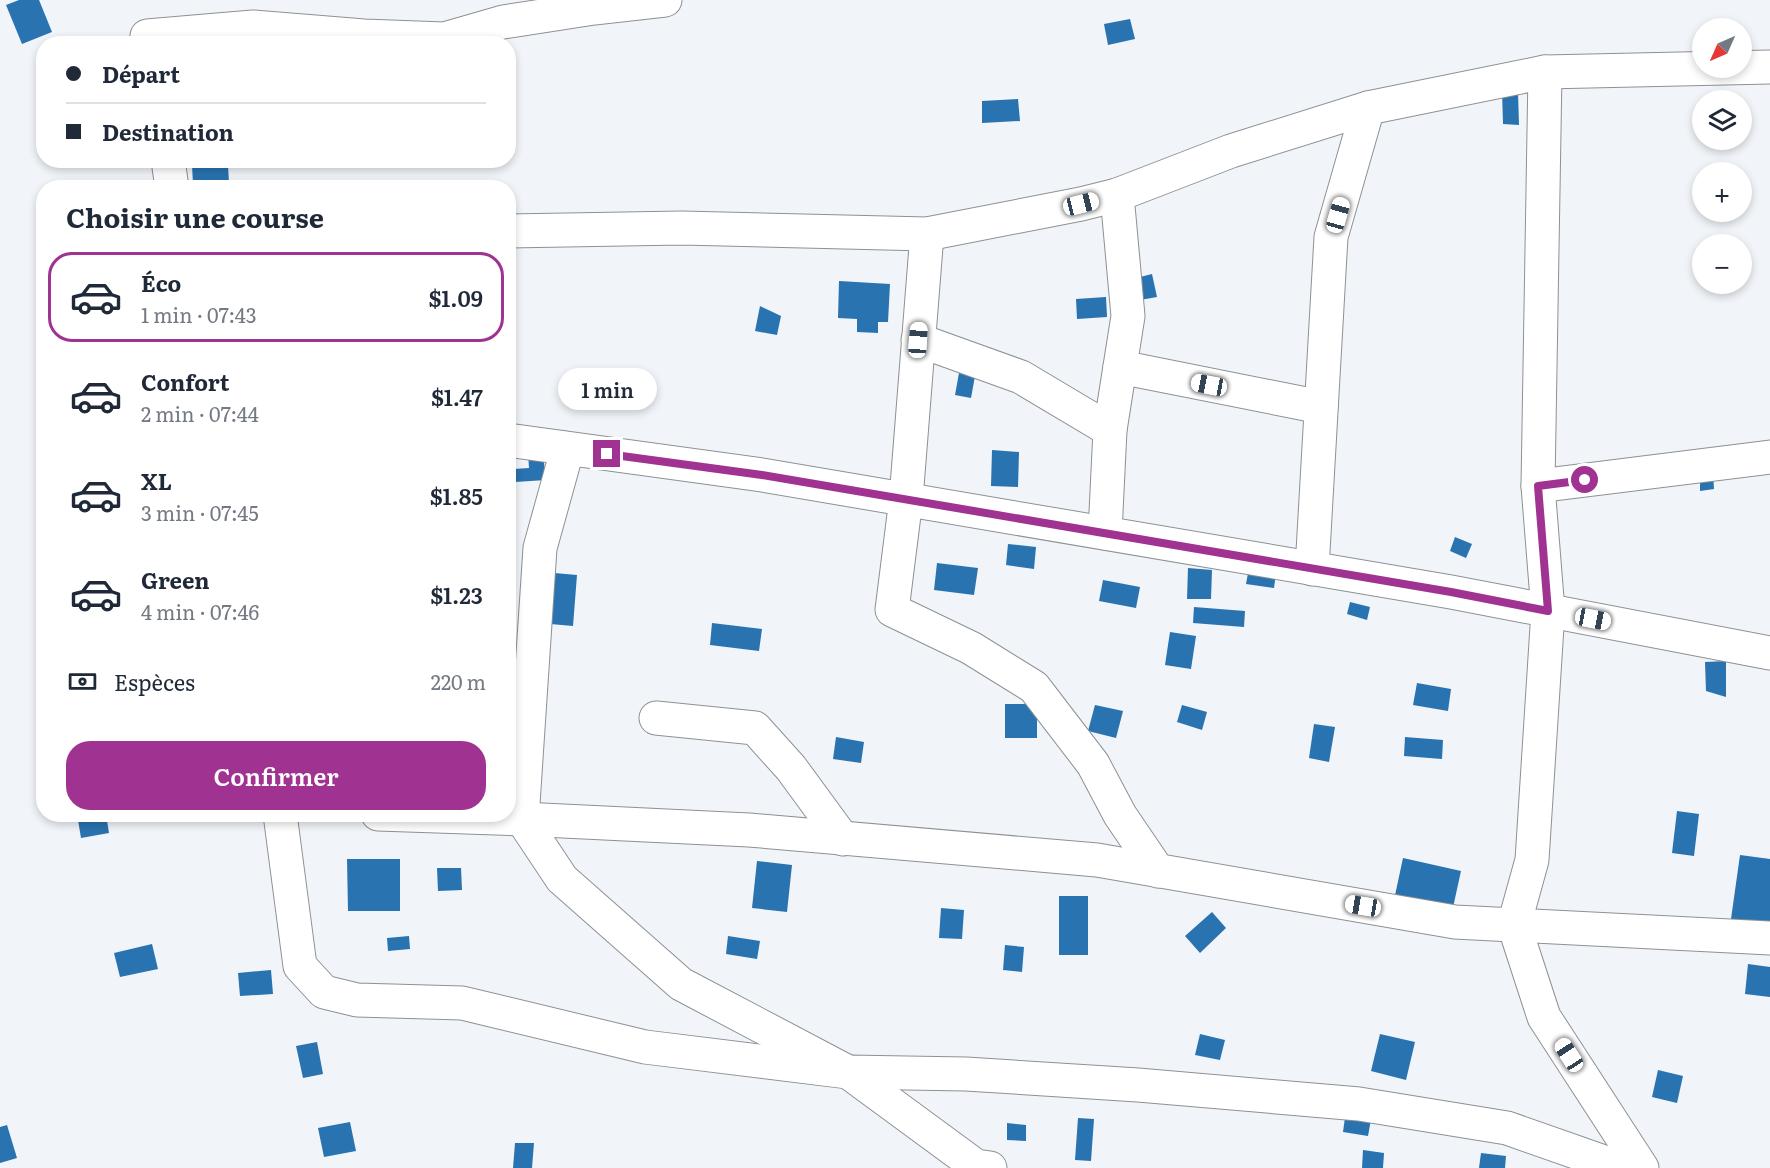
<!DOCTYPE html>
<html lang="fr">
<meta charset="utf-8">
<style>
:root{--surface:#fff;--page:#f2f2f3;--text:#1f2937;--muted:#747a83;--line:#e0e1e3;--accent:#a03392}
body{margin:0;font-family:Literata,serif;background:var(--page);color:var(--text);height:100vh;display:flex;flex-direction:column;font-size:22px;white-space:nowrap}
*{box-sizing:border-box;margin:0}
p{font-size:20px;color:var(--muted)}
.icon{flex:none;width:33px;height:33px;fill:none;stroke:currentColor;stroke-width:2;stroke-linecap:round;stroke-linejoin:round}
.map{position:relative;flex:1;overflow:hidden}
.side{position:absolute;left:36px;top:180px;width:480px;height:642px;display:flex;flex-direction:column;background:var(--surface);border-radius:24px;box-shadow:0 3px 9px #0003}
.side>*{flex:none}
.top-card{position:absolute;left:36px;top:36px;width:480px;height:132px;border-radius:24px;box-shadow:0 3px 9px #0003;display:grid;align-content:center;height:132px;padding:0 30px;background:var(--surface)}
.needle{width:39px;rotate:225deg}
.controls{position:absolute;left:1692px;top:18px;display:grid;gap:12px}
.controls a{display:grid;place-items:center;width:60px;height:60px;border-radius:50%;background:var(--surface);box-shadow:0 3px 9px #0003;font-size:30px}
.end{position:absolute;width:27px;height:27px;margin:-14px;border:8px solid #a03392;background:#fff;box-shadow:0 0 0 3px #fff}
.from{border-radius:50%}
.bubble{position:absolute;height:42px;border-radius:21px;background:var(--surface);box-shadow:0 3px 9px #0003;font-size:20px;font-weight:600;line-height:42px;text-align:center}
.car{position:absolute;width:18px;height:36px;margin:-18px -9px;border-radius:8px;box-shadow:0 0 4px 2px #0007;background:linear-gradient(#fff 24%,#345 0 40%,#fff 0 76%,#345 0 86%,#fff 0)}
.top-card b{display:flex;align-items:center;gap:21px;height:57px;font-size:22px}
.top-card b+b{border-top:2px solid var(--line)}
.top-card i{width:15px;height:15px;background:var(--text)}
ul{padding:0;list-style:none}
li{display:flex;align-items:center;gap:18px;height:90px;margin:0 12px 9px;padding:0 18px;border:3px solid transparent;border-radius:24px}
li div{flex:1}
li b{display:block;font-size:22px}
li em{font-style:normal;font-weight:600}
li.on{border-color:var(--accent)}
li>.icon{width:54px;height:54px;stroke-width:1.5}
h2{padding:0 30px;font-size:27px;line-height:72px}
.pay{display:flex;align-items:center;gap:15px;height:66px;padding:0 30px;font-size:22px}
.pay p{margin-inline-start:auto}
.cta{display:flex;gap:12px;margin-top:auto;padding:12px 30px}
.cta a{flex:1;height:69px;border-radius:24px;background:var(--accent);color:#fff;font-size:24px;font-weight:600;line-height:69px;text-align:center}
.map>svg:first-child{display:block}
</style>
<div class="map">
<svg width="1770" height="1168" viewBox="0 0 1770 1168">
<rect width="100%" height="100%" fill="#f1f4f8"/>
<g fill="#2873b0">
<path d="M19 0H39L52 32 22 44 6 5Z"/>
<path d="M1130 19 1135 39 1108 45 1104 24Z"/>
<path d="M1502 91 1518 93 1519 125 1503 124Z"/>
<path d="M1018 99 1020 121 982 123V101Z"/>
<path d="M192 165H228L229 183 193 184Z"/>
<path d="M1152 274 1157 297 1140 300 1136 278Z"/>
<path d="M839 281 890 284 888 322H878V333L857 332V319L838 318Z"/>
<path d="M1106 297 1107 317 1077 319 1076 299Z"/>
<path d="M760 306 781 316 777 335 755 331Z"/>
<path d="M959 373 975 376 971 398 955 395Z"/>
<path d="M992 450 1019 452 1018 487 991 486Z"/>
<path d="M541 451 544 463 546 480 515 482 514 469 529 468 528 452Z"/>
<path d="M1700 472H1713L1714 489 1700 491Z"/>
<path d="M1455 537 1472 544 1466 558 1450 551Z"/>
<path d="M1008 544 1036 547 1034 569 1006 565Z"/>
<path d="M937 563 978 568 974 595 934 590Z"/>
<path d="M1188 568 1212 570 1211 599H1187Z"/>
<path d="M1249 568 1276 573 1274 588 1246 584Z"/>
<path d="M543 572 577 575 573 626 539 623Z"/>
<path d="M1103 580 1140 587 1136 608 1099 601Z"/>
<path d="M1350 602 1370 607 1367 620 1347 614Z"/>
<path d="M1194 607 1245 611 1244 627 1193 623Z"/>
<rect x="508" y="620" width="7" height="18"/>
<path d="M712 623 762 629 759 651 710 645Z"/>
<path d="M1170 632 1196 636 1191 669 1165 665Z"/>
<path d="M1726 661V697L1706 691 1705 662Z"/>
<path d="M1417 683 1451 689 1448 711 1413 705Z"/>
<rect x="1005" y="704" width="32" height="34"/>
<path d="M1095 705 1123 711 1116 738 1088 731Z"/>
<path d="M1182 705 1207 712 1202 730 1177 722Z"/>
<path d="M1314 724 1335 727 1329 762 1309 758Z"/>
<path d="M836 737 864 742 861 763 833 759Z"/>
<path d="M1405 737 1443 740 1442 759 1404 756Z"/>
<path d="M1677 811 1699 814 1694 856 1672 853Z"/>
<path d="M77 814H106L109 833 81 838Z"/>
<path d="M1740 855 1770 859V925L1731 919Z"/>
<path d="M1403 858 1461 871 1452 912 1394 900Z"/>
<path d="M347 859H400V911H348Z"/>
<path d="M757 861 792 865 787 912 752 908Z"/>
<path d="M437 868H461L462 890 438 891Z"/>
<rect x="1059" y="896" width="29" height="59"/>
<path d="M941 908 964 910 962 939 939 938Z"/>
<path d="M1212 912 1226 928 1200 953 1185 936Z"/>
<path d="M409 936 410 949 388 951 387 938Z"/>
<path d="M728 936 760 941 757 959 726 954Z"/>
<path d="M152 944 158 969 120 977 114 953Z"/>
<path d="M1005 945 1024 947 1022 972 1003 970Z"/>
<path d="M1748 964 1770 967V997L1745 994Z"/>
<path d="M271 970 273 994 240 996 238 973Z"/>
<path d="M1200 1034 1225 1040 1220 1060 1195 1055Z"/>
<path d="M1380 1034 1415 1042 1406 1080 1371 1071Z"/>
<path d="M317 1042 323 1074 303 1078 296 1046Z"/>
<path d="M1658 1070 1683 1076 1677 1103 1652 1097Z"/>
<path d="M1346 1110 1372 1114 1368 1136 1343 1132Z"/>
<path d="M1078 1118 1094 1119 1091 1161 1075 1160Z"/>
<path d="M350 1122 356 1151 324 1157 318 1128Z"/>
<path d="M1007 1123 1026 1125V1141L1007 1140Z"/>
<path d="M7 1125 17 1158 0 1163V1127Z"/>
<path d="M515 1143H534L532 1168H513Z"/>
<path d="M1363 1150 1384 1153 1383 1168H1362Z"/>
<path d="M1481 1153 1506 1156 1505 1168H1479Z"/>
</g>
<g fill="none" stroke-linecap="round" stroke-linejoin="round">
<g stroke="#8d9194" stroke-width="35">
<g id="minor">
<path d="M148 44 147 36 253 27 364 36 444 39 503 22 594 8 665 0"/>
<path d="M1545 72 1538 486 1548 611 1532 860 1514 925 1544 1017 1642 1168"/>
<path d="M168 160 172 188"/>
<path d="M508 231 682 228 927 234 1081 204 1117 195 1231 151 1368 108 1545 72 1770 67"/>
<path d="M927 234 906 499 892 610 971 648 1034 687 1093 764 1120 815 1158 871"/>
<path d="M918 340 1021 377 1110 430"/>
<path d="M1120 367 1321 407"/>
<path d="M508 440 762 475 1451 592 1770 653"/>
<path d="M563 448 565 458 540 548 522 819 562 879 681 984 848 1072 976 1166 990 1168"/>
<path d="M1538 486 1770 457"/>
<path d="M1105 533 1110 430 1128 316 1117 195"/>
<path d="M1312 569 1331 237 1368 108"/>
<path d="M656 718 755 728 791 768 843 839"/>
<path d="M280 814 300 966 324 992 357 1000 462 1003 645 1047 848 1072 966 1074 1138 1085 1359 1104 1507 1128 1621 1168"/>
<path d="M378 814 522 819 749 830 1097 860 1455 922 1770 938"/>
</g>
</g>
<use href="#minor" stroke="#fff" stroke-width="33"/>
</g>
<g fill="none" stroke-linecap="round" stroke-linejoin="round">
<path stroke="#a03392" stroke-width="8" d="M607 454 762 475 1451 592 1548 611 1538 486 1585 480"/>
</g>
</svg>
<div class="controls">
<a><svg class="needle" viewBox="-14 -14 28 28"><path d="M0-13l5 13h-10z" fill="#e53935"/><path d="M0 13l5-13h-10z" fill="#747a83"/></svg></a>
<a><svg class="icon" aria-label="layers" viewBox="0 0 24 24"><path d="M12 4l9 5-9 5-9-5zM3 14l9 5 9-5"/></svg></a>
<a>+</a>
<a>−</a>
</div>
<i class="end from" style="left:1585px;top:480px"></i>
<i class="end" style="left:607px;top:454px"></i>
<div class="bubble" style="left:558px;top:368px;width:99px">1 min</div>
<i class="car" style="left:1081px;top:204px;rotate:76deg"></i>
<i class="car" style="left:1338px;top:215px;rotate:16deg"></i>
<i class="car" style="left:918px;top:340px;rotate:4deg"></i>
<i class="car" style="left:1209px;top:385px;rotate:281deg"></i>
<i class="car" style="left:1593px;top:619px;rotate:101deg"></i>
<i class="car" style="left:1363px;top:906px;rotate:280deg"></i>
<i class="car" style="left:1569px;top:1055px;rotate:327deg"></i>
<div class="top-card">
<b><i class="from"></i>Départ</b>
<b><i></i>Destination</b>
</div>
<section class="side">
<h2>Choisir une course</h2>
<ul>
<li class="on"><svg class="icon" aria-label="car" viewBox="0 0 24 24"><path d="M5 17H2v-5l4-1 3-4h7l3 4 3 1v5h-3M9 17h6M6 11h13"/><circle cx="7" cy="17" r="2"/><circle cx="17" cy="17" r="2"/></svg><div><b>Éco</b><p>1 min · 07:43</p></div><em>$1.09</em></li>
<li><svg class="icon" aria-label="car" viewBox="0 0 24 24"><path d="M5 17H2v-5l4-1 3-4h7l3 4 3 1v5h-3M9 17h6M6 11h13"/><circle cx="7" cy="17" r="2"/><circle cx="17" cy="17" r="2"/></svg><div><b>Confort</b><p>2 min · 07:44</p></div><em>$1.47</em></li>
<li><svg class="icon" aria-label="car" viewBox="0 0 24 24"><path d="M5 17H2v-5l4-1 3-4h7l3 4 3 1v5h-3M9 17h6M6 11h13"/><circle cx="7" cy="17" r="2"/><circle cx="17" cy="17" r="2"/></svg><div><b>XL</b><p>3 min · 07:45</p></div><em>$1.85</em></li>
<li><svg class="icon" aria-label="car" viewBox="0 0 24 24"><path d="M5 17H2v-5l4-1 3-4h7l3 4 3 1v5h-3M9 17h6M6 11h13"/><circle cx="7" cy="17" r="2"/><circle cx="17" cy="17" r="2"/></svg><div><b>Green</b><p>4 min · 07:46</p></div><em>$1.23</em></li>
</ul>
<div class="pay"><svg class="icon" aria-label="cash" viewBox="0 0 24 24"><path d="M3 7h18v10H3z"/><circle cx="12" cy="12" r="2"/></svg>Espèces<p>220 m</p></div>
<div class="cta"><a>Confirmer</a></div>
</section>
</div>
